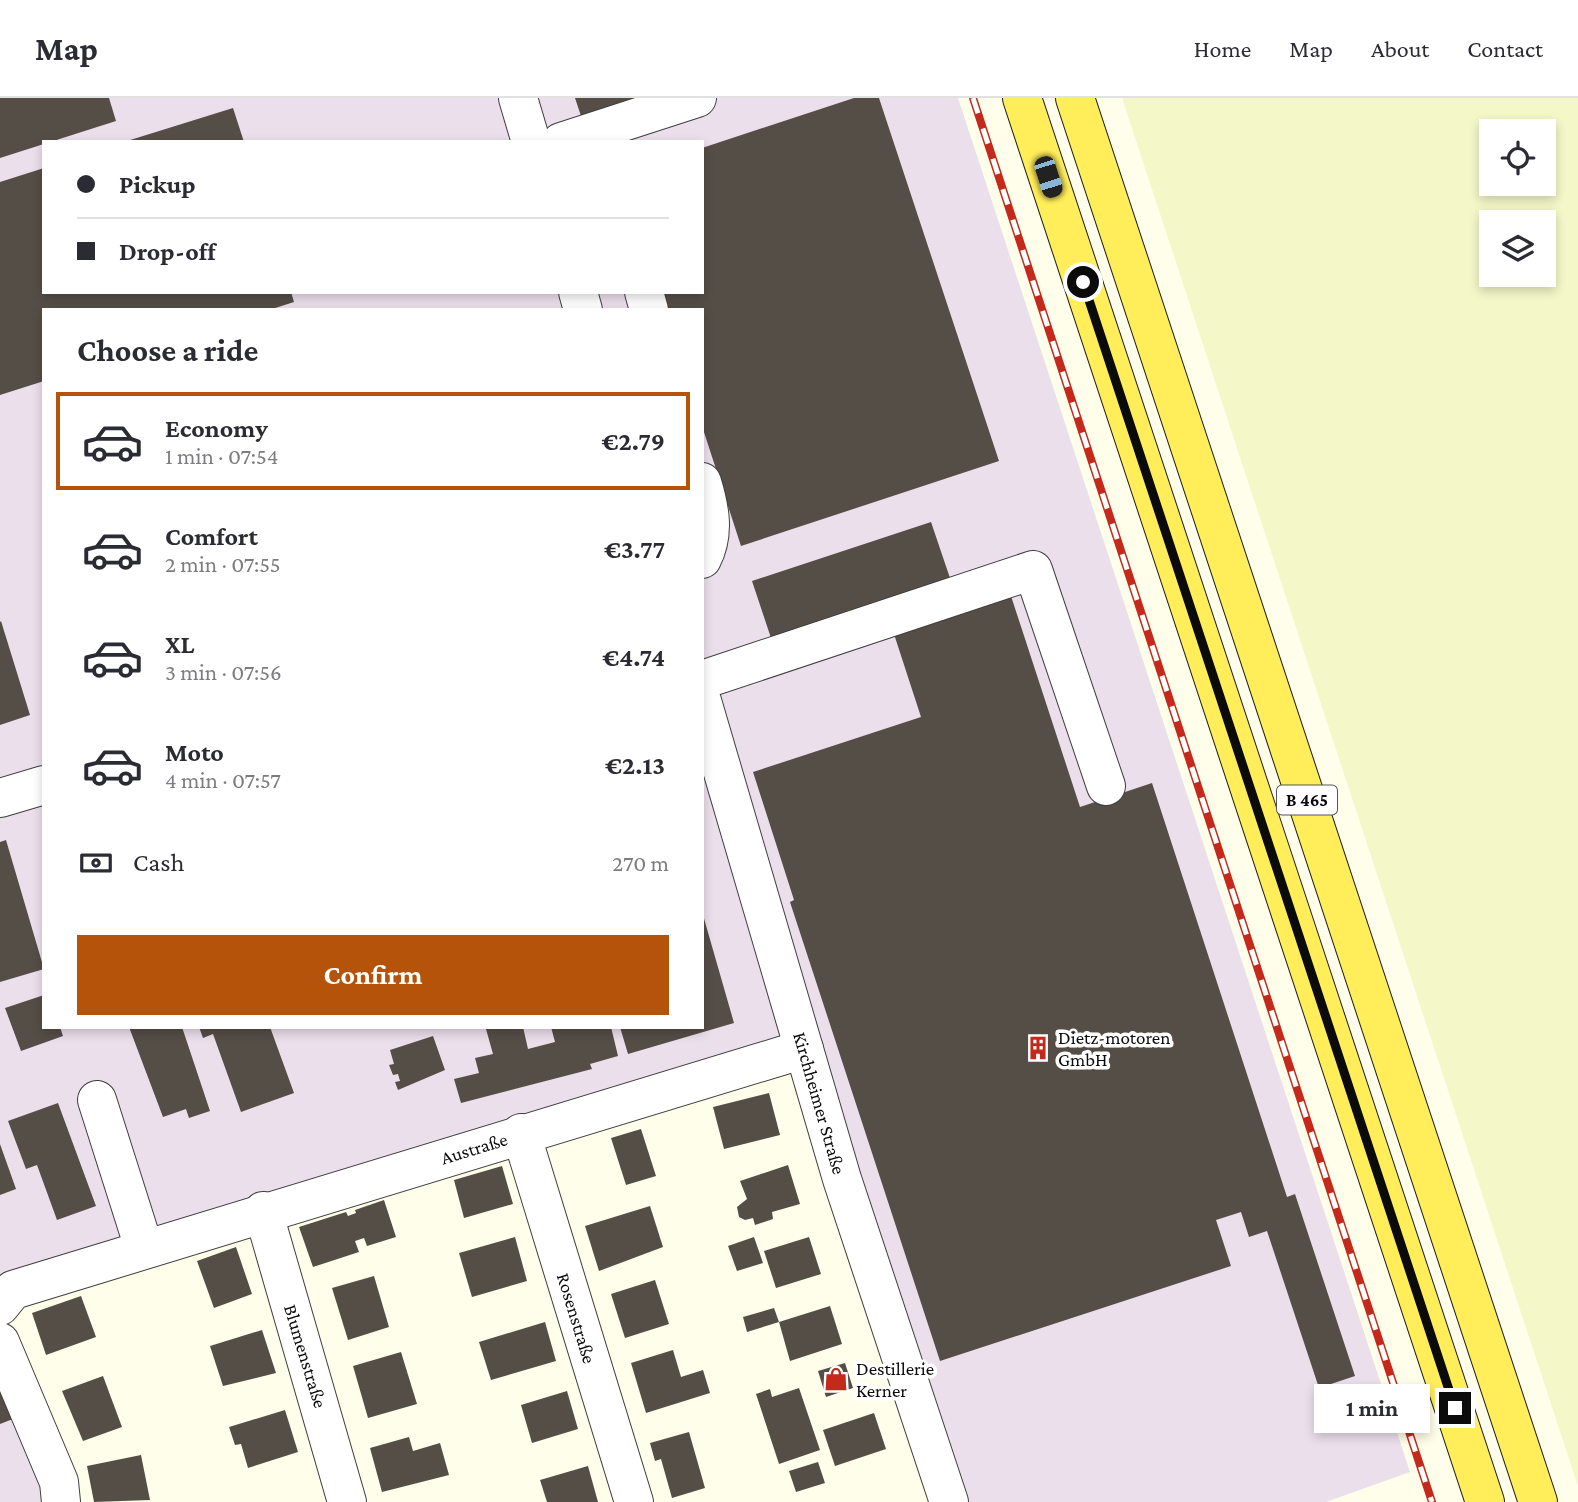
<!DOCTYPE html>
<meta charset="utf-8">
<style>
:root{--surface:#fff;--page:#f7f7f7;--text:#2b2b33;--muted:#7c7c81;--line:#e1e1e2;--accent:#b45309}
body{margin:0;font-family:"Crimson Pro",serif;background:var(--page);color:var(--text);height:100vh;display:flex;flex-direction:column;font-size:26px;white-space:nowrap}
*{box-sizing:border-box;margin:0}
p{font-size:23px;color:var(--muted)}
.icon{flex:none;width:38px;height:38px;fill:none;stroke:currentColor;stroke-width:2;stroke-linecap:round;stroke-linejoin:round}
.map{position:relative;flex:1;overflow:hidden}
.panel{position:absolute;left:42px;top:210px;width:662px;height:721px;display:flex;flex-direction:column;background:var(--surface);border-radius:0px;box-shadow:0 4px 10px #0003}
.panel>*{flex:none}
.hud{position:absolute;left:42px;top:42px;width:662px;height:154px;border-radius:0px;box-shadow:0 4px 10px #0003;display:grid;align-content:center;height:154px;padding:0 35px;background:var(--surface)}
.fabs{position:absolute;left:1479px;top:21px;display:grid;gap:14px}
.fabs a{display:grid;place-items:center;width:77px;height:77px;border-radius:0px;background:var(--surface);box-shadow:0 4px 10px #0003;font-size:35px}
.end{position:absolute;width:32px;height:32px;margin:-16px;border:9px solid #0b0b0b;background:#fff;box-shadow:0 0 0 4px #fff}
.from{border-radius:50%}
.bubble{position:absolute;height:49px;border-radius:0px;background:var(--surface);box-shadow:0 4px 10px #0003;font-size:23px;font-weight:700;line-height:49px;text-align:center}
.car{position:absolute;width:21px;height:42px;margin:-21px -10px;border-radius:9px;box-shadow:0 0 5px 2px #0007;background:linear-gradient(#222 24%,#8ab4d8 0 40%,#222 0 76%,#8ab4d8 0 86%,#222 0)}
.hud b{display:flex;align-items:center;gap:24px;height:66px;font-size:26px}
.hud b+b{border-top:2px solid var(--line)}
.hud i{width:18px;height:18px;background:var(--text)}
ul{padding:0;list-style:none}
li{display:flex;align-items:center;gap:21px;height:98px;margin:0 14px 10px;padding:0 21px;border:4px solid transparent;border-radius:0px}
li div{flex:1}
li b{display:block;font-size:26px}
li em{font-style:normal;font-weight:700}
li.on{border-color:var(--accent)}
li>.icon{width:63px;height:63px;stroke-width:1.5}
h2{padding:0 35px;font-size:32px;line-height:84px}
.pay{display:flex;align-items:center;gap:18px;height:77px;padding:0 35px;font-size:26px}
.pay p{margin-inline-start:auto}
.action{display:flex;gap:14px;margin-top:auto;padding:14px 35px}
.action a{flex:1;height:80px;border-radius:0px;background:var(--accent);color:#fff;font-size:28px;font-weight:700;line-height:80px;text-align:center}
header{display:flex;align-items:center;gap:42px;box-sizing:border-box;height:98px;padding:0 35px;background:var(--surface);border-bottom:2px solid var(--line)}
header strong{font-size:33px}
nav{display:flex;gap:38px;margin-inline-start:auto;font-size:24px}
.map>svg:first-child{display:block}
</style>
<header>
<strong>Map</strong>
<nav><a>Home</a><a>Map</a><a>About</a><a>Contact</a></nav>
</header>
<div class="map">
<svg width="1578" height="1404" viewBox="0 0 1578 1404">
<rect width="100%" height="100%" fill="#fffeea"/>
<g fill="#ebdfeb" fill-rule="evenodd">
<path d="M0 0H958L1410 1374 1326 1404H949L802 950 0 1200ZM44 44H702V194H44ZM44 212H702V929H44Z"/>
<path d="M0 1202 61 1391 63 1404H0Z"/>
</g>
<path fill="#f4f7c8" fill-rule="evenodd" d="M1122 0H1578V1388ZM1491 33H1544V86H1491ZM1491 124H1544V177H1491Z"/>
<g fill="#554e47">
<path d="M0 0H109L116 23 0 60Z"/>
<path d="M575 0H675L585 30Z"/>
<path d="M854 0H879L999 363 741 448 702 328V212H663L658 194H702V50Z"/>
<path d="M233 10 244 44H127V43Z"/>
<path d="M44 70V194H291L294 204 269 212H44V283L0 297V84Z"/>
<path d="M931 424 952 486 773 546 752 483Z"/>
<path d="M1010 495 1080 709 1152 685 1287 1099 1295 1096 1355 1278 1319 1290 1267 1133 1249 1139 1241 1114 1216 1122 1231 1168 940 1263 790 804 794 802 753 674 921 619 893 533Z"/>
<path d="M1 523 30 617 0 627V524Z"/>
<path d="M6 742 44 871 0 884V744Z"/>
<path d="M703 817 734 925 628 956 620 929H702Z"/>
<path d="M44 897V929H60L63 938 21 953 5 910Z"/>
<path d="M129 929H182L210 1013 189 1020 186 1011 163 1019Z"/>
<path d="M199 929H270L294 995 241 1014 213 936 203 940Z"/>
<path d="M493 929H523L528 951 555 944 551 929H611L618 958 590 966 592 971 461 1005 454 981 479 975 475 960 493 956 486 931Z"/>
<path d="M433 938 445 972 398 992 395 984 400 983 398 976 393 977 389 967 394 966 390 952Z"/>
<path d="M769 995 780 1037 724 1051 713 1009Z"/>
<path d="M58 1005 96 1108 57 1122 37 1067 26 1071 8 1023Z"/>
<path d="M641 1031 656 1078 626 1087 611 1040Z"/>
<path d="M0 1046 16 1091 0 1097Z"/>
<path d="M788 1067 800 1106 772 1114 773 1121 755 1127 753 1120 745 1122 739 1119 737 1109 747 1101 740 1083Z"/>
<path d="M502 1068 513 1106 464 1120 454 1082Z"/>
<path d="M384 1102 396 1139 367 1148 364 1140 355 1143 359 1154 313 1169 299 1129 346 1114 348 1118 356 1115 355 1112Z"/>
<path d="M650 1108 663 1149 599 1173 585 1128Z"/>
<path d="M515 1139 527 1183 472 1199 459 1155Z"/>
<path d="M754 1139 763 1165 737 1173 728 1148Z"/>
<path d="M809 1139 821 1176 776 1190 764 1153Z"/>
<path d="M236 1149 252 1196 214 1210 197 1163Z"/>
<path d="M374 1178 389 1229 348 1242 332 1190Z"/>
<path d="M655 1182 669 1226 625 1240 611 1196Z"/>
<path d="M81 1198 96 1239 46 1257 32 1215Z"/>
<path d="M830 1208 842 1246 790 1263 779 1224Z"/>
<path d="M774 1210 779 1224 747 1234 743 1219Z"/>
<path d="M545 1224 556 1263 491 1282 479 1244Z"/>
<path d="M262 1232 276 1275 223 1288 210 1248Z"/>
<path d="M673 1252 681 1279 703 1272 710 1295 646 1315 631 1265Z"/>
<path d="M401 1254 417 1306 368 1320 353 1268Z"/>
<path d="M845 1265 853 1290 826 1299 818 1273Z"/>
<path d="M103 1278 122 1329 83 1343 62 1293Z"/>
<path d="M799 1290 820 1352 779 1366 756 1296 770 1291 772 1299Z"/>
<path d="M0 1291 13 1321 0 1326Z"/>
<path d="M567 1293 578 1331 532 1345 521 1307Z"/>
<path d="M285 1312 298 1354 248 1370 241 1346 235 1347 229 1329Z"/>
<path d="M874 1315 886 1351 835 1368 823 1332Z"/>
<path d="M689 1334 705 1390 672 1400 661 1361 655 1363 650 1345Z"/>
<path d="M409 1339 413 1353 440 1345 449 1377 382 1394 370 1350Z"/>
<path d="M141 1357 150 1402 94 1404 87 1368Z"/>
<path d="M818 1364 825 1385 796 1394 789 1373Z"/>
<path d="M588 1368 598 1404H547L540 1382Z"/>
</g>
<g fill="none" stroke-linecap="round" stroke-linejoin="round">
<g stroke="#3e3e3e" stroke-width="40">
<g id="minor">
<path d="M518 0 531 44"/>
<path d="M561 44 697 0"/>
<path d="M578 194 583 212"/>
<path d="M644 194 649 212"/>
<path d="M702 384C710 410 715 436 702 461"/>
<path d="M702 582 1033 472 1106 688"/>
<path d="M702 603 842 1081 949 1404"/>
<path d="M0 700 44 687"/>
<path d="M97 1002 144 1150"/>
<path d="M521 1035 634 1404"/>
<path d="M263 1113 347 1404"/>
<path d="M0 1208 13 1192 804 951"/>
<path d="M0 1244 59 1384 61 1404"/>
</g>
</g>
<g stroke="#1c1c1c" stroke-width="40">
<g id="major">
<path d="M1022 0 1485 1404"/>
<path d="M1075 0 1538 1404"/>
</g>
</g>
<use href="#minor" stroke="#fff" stroke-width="38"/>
<use href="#major" stroke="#ffed5a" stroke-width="38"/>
<g stroke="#c4291b" stroke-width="8">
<path id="rail" d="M973 0 1432 1404"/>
</g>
<use href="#rail" stroke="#fff" stroke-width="5" stroke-dasharray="16" stroke-linecap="butt"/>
</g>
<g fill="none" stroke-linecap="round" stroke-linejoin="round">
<path stroke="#0b0b0b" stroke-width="9" d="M1083 184 1455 1310"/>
</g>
<defs>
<g id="building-bare" transform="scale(1.89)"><path d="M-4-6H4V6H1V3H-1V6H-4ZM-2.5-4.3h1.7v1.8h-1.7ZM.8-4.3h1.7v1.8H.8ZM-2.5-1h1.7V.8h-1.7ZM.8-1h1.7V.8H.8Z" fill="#c4291b" stroke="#fff" stroke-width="2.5" paint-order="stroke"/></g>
<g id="shop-bare" transform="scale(1.89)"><path d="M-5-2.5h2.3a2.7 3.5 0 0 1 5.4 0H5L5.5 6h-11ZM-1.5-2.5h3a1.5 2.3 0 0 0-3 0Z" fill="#c4291b" stroke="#fff" stroke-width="2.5" paint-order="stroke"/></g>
</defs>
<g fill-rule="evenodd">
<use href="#building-bare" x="1038" y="950"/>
<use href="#shop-bare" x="836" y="1281"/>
</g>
<g text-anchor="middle" stroke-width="7" stroke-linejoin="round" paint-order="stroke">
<rect fill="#fff" stroke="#545454" stroke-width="2" x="1277" y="687.5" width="60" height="29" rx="5"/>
<g font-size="18" font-weight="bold" fill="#0b0b0b">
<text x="1307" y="708">B 465</text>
</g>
<g font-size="19" fill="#0b0b0b" stroke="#fff" text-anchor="start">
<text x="1058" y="946">Dietz‐motoren<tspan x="1058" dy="22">GmbH</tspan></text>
<text x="856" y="1277">Destillerie<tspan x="856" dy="22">Kerner</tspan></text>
</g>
<g font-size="19" fill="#0b0b0b" stroke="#fff">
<text transform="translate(820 1005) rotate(74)" y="7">Kirchheimer Straße</text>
<text transform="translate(474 1050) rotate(-17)" y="7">Austraße</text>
<text transform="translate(577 1220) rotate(73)" y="7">Rosenstraße</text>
<text transform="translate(306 1258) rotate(73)" y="7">Blumenstraße</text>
</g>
</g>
</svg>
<div class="fabs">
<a><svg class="icon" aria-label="locate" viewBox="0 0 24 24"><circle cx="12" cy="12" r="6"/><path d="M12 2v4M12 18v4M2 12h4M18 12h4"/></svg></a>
<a><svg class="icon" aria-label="layers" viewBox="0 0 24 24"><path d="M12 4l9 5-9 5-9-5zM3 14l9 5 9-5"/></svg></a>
</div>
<i class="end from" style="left:1083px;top:184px"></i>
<i class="end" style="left:1455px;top:1310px"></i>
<div class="bubble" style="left:1314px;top:1286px;width:116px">1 min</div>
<i class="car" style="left:1048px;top:79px;rotate:162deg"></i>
<div class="hud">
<b><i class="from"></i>Pickup</b>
<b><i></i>Drop-off</b>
</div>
<section class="panel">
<h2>Choose a ride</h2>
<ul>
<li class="on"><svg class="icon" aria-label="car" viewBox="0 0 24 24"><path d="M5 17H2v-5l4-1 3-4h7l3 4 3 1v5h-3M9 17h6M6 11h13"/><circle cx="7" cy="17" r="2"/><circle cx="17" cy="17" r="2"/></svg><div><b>Economy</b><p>1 min · 07:54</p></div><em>€2.79</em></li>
<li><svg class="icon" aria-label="car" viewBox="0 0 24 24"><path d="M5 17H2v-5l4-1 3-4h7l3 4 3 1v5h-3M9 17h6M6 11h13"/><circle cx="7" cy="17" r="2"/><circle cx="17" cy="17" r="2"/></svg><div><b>Comfort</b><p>2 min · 07:55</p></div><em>€3.77</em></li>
<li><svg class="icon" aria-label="car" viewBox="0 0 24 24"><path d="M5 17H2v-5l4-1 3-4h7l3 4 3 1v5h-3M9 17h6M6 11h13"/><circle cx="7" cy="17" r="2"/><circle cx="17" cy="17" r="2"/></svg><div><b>XL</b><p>3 min · 07:56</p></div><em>€4.74</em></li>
<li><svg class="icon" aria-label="car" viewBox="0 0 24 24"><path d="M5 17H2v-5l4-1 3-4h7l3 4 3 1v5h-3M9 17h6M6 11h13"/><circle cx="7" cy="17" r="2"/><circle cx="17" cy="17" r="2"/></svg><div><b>Moto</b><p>4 min · 07:57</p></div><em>€2.13</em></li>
</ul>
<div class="pay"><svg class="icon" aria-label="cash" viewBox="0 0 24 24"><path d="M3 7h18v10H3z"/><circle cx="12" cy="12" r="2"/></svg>Cash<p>270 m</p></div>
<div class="action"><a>Confirm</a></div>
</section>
</div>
